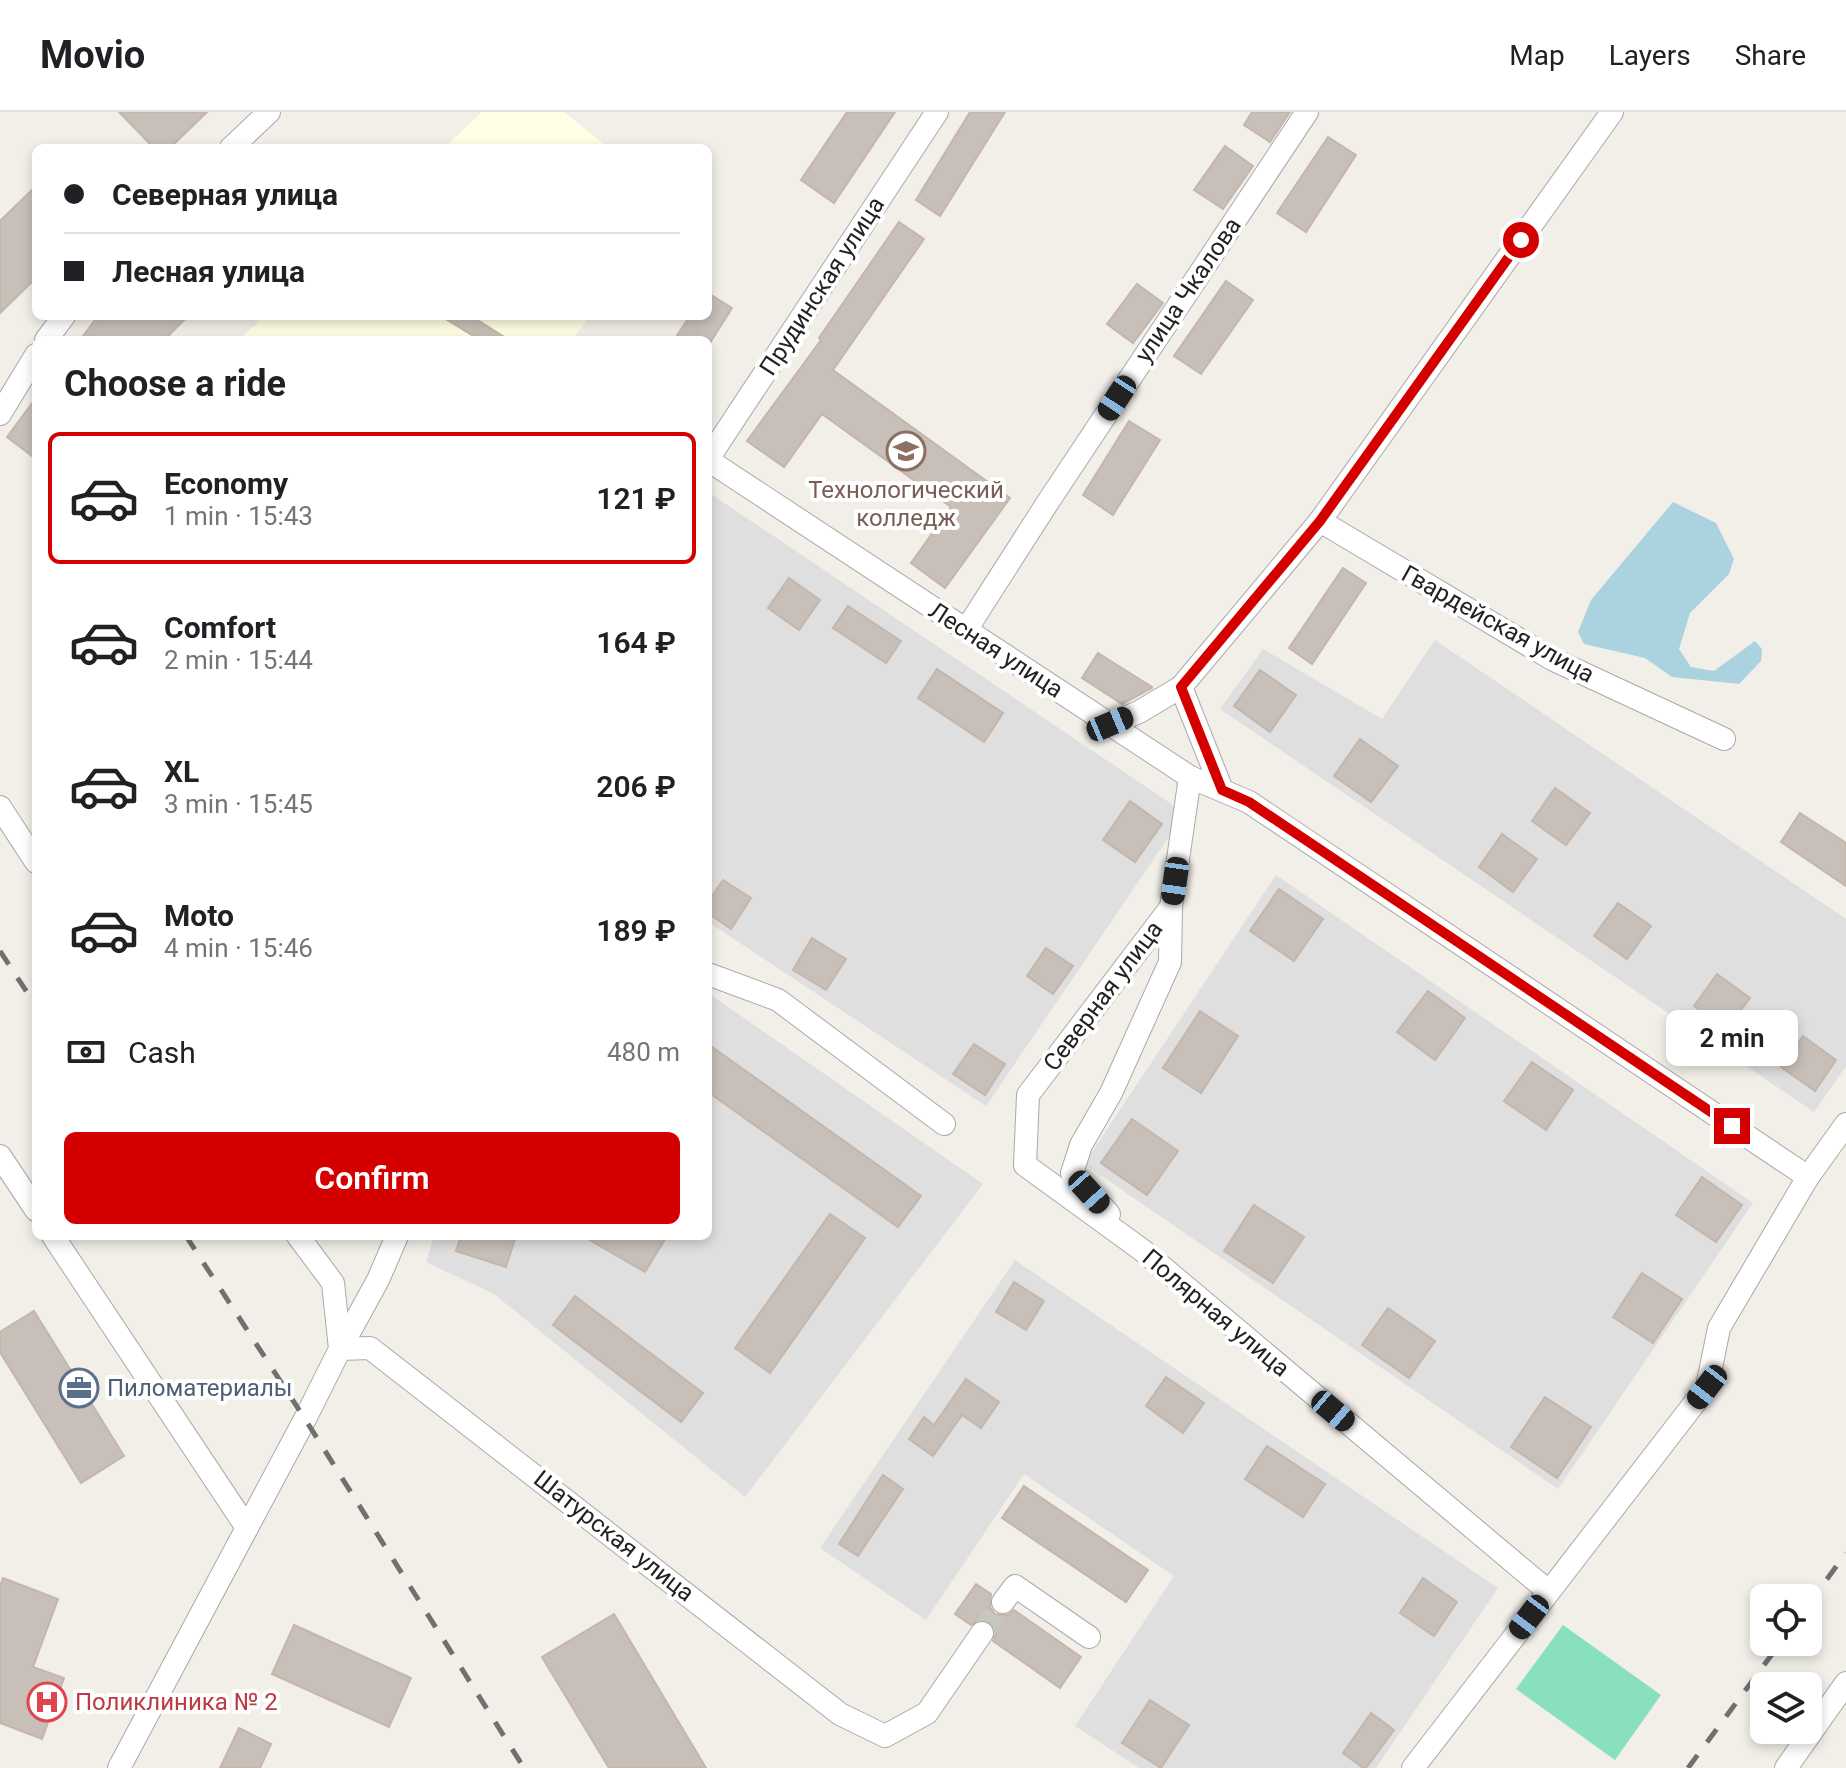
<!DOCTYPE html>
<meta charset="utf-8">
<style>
:root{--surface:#fff;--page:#f2f2f2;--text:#202124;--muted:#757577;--line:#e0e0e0;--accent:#d40000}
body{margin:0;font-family:Roboto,sans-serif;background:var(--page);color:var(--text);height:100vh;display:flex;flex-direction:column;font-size:30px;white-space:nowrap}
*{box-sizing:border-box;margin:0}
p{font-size:26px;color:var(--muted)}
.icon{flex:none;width:44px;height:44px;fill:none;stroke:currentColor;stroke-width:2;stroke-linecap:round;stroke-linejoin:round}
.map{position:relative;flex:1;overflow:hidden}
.sheet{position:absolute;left:32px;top:224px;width:680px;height:904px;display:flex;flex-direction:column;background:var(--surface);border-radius:12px;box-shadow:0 4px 12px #0003}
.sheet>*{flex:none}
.top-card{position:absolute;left:32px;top:32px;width:680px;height:176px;border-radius:12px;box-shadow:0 4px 12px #0003;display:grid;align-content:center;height:176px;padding:0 32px;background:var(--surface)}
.fabs{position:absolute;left:1750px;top:1472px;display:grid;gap:16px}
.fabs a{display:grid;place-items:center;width:72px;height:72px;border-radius:12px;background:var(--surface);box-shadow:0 4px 12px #0003;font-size:40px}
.end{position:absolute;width:36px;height:36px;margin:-18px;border:10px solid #d40000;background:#fff;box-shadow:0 0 0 4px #fff}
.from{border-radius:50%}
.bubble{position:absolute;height:56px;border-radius:12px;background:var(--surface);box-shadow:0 4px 12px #0003;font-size:26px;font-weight:600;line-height:56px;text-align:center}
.car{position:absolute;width:24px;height:48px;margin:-24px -12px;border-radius:10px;box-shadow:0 0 6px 2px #0007;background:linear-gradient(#222 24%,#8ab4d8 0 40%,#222 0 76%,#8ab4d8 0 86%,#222 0)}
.top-card b{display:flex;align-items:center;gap:28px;height:76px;font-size:30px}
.top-card b+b{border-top:2px solid var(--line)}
.top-card i{width:20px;height:20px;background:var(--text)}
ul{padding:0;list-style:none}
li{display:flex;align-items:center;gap:24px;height:132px;margin:0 16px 12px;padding:0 16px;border:4px solid transparent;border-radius:12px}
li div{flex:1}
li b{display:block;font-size:30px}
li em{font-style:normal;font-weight:600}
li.active{border-color:var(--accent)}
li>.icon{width:72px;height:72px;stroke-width:1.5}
h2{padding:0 32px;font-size:36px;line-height:96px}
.pay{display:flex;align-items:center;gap:20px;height:88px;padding:0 32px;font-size:30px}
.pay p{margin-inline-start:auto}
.primary-button{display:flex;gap:16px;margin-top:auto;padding:16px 32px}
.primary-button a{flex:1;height:92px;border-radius:12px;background:var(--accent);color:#fff;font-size:32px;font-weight:600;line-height:92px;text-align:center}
header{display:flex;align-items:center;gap:48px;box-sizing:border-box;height:112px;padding:0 40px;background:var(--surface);border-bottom:2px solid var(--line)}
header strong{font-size:38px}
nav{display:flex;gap:44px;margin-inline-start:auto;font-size:28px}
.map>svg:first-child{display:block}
</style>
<header>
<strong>Movio</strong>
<nav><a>Map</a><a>Layers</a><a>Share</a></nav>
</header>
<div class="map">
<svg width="1846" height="1656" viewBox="0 0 1846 1656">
<rect width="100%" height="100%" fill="#f2efe9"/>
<g fill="#e0dfdf">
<path d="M708 380 1185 701 986 994 708 810Z"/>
<path d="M1435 528 1846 807V954L1814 1000 1220 597 1263 537 1382 607Z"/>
<path d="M1276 763 1753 1091 1558 1377 1084 1052Z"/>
<path d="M708 881 983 1072 745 1385 494 1182 426 1150 434 1124H708Z"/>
<path d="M1015 1148 1498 1476 1376 1656H1139L1075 1614 1174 1464 1024 1362 926 1508 820 1436Z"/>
</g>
<g fill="#ffffe5">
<path d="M482 0H564L609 36H444Z"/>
<path d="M265 204H590L572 228H239Z"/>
</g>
<path fill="#88e0be" d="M1563 1513 1661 1583 1615 1648 1516 1577Z"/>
<path fill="#aad3df" d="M1673 390 1716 411 1734 447 1729 462 1690 501 1679 537 1691 555 1714 559 1755 529 1762 537 1761 549 1739 572 1672 565 1645 546 1584 532 1578 520 1591 488Z"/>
<g fill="#c7bfb8" stroke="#c4b6ab" stroke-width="2">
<path d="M119 0H207L170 36H154Z"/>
<path d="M847 0H895L834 91 801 68Z"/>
<path d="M970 0H1005L940 104 916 88Z"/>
<path d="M1252 0H1290L1270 30 1244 13Z"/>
<path d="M1328 25 1356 43 1306 120 1277 101Z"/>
<path d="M1225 34 1253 54 1223 97 1194 78Z"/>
<path d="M36 74V166L0 201V109Z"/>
<path d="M899 110 924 127 833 258 1010 386 945 476 911 451 951 395 822 302 784 355 747 329 821 228 819 226Z"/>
<path d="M1226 169 1253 188 1201 262 1174 244Z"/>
<path d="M1137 172 1163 191 1133 231 1107 212Z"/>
<path d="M708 181 732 196 708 234V228H674L690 204H708Z"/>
<path d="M98 204H188L164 228H80Z"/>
<path d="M441 204H471L509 228H480Z"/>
<path d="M36 286V347L7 325Z"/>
<path d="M1129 309 1160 328 1113 403 1083 383Z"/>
<path d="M1343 456 1366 471 1312 552 1289 536Z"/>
<path d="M789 466 820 488 799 518 768 496Z"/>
<path d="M848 494 901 529 886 551 833 516Z"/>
<path d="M1098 541 1152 575V576L1122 592 1082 566Z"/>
<path d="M937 557 1003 601 984 630 918 586Z"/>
<path d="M1260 558 1296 583 1270 620 1234 594Z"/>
<path d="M1360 627 1398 654 1371 690 1334 664Z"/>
<path d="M1555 676 1590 701 1566 733 1532 709Z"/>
<path d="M1130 689 1162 712 1135 750 1103 728Z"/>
<path d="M1800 701 1846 731V774L1781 730Z"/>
<path d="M1502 722 1537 747 1513 780 1479 755Z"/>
<path d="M723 768 751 786 731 817 708 801V790Z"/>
<path d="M1279 777 1323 807 1294 849 1250 819Z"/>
<path d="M1618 791 1651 814 1627 847 1594 824Z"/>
<path d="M812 826 846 847 826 878 793 858Z"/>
<path d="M1046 836 1073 854 1053 882 1027 864Z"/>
<path d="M1717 862 1750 886 1726 918 1694 894Z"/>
<path d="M1428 879 1465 906 1435 948 1397 920Z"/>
<path d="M1200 899 1238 924 1201 981 1163 956Z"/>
<path d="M1803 924 1836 948 1815 979 1781 955Z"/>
<path d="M708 932 921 1084 898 1115 708 980Z"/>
<path d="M974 932 1005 952 985 983 953 962Z"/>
<path d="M1532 950 1573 978 1546 1018 1504 989Z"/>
<path d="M1132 1007 1178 1039 1147 1083 1101 1051Z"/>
<path d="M1702 1065 1742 1093 1716 1130 1676 1103Z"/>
<path d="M1254 1093 1304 1125 1273 1171 1224 1139Z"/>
<path d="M830 1102 865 1126 770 1261 735 1236Z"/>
<path d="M461 1124H516L506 1155 456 1139Z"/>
<path d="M583 1124H667L645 1160Z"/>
<path d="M1642 1161 1682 1187 1653 1231 1613 1205Z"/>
<path d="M1014 1170 1044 1189 1026 1218 996 1200Z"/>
<path d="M575 1184 703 1281 681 1310 553 1213Z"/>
<path d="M1388 1196 1435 1229 1409 1266 1362 1233Z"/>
<path d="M34 1199 124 1344 81 1371 0 1240V1220Z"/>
<path d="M1166 1265 1204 1291 1183 1321 1146 1294Z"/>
<path d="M966 1267 999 1290 981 1316 962 1303 933 1344 909 1327 924 1305 934 1313Z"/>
<path d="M1545 1285 1591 1315 1557 1366 1511 1335Z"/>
<path d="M1267 1334 1325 1372 1303 1405 1245 1367Z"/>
<path d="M883 1363 903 1377 858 1444 839 1432Z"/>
<path d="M1024 1374 1148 1458 1126 1490 1002 1406Z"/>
<path d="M3 1466 58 1487 33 1555 64 1566 42 1627 0 1611V1474Z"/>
<path d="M1423 1466 1457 1490 1434 1524 1400 1501Z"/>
<path d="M976 1472 991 1482 990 1495 995 1502 1008 1503 1014 1498 1081 1545 1060 1576 993 1529 996 1521 991 1510 982 1507 971 1513 955 1502Z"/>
<path d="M614 1502 706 1656H609L542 1545Z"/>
<path d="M294 1513 411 1566 389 1615 272 1562Z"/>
<path d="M1150 1588 1189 1613 1161 1656 1122 1631Z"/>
<path d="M1371 1601 1394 1618 1366 1656H1363L1343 1641Z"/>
<path d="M239 1616 271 1632 260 1656H220Z"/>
</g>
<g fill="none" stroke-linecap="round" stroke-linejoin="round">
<path stroke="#c8c6c1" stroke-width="22" stroke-dasharray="22 11" stroke-linecap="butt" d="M982 1521 1003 1490"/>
<g stroke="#a9a9a9" stroke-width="24">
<g id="minor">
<path d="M231 36 269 0"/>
<path d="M46 228 64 204"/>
<path d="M0 302 36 243"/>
<path d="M708 347 937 0"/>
<path d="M708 348 1190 665 1249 690 1808 1065"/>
<path d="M1320 409 1552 547 1724 627"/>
<path d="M966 518 1048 390 1307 0"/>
<path d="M1181 575 1222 678"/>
<path d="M1110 612 1139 600 1181 575 1320 409 1612 0"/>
<path d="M1190 665 1171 795 1028 983 1025 1053 1142 1138 1548 1479"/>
<path d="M0 695 36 750"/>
<path d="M708 862 778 888 944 1012"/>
<path d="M0 1044 36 1098"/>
<path d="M1109 1102 1072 1061 1081 1033 1111 981 1170 850 1171 795"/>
<path d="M53 1124 247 1416"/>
<path d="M340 1237 370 1236 840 1602 885 1624 927 1601 982 1521"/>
<path d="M340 1237 378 1168 397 1124"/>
<path d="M1003 1490 1015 1474 1089 1525"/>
<path d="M119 1656 305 1307 340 1237 333 1171 298 1124"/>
<path d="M1413 1656 1707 1275 1719 1216 1808 1065 1846 1012"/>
<path d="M1786 1656 1846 1571"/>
</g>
</g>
<use href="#minor" stroke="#fff" stroke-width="22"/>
<g stroke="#707070" stroke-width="5" stroke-dasharray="16 16" stroke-linecap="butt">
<path d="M0 839 36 894"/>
<path d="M186 1124 305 1307 524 1656"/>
<path d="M1808 1493 1846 1441"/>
<path d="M1688 1656 1781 1530"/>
</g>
</g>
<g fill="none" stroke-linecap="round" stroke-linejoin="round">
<path stroke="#d40000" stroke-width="10" d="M1521 128 1320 409 1181 575 1222 678 1249 690 1732 1014"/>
</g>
<defs>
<g id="university-ring" transform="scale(2)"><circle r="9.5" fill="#fff" stroke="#8d6e63" stroke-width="1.5"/><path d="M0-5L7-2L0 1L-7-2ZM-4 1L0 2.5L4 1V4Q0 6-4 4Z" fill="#8d6e63"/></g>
<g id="office-ring" transform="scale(2)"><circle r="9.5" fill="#fff" stroke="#5c6f8a" stroke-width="1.5"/><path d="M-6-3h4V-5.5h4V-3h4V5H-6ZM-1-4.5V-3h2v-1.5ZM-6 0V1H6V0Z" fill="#5c6f8a"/></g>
<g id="hospital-ring" transform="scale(2)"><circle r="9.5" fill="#fff" stroke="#e0444e" stroke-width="1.5"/><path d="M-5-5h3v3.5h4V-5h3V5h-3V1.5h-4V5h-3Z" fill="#e0444e"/></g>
</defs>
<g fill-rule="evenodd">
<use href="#university-ring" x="906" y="339"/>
<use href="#office-ring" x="79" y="1276"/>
<use href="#hospital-ring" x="47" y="1590"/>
</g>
<g text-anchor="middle" stroke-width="8" stroke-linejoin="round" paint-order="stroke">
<g font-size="24" fill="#222" stroke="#fff">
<text transform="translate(822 174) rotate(-57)" y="8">Прудинская улица</text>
<text transform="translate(1188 178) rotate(-56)" y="8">улица Чкалова</text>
<text transform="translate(1498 512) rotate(29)" y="8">Гвардейская улица</text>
<text transform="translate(996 538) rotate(33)" y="8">Лесная улица</text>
<text transform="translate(1103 884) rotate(-53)" y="8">Северная улица</text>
<text transform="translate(1216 1201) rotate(40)" y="8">Полярная улица</text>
<text transform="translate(614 1424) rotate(38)" y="8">Шатурская улица</text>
</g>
<g font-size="24" fill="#785e54" stroke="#fff">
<text x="906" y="386">Технологический<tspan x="906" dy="28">колледж</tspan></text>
</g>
<g font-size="24" fill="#4e5e75" stroke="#fff" text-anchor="start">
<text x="107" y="1284">Пиломатериалы</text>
</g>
<g font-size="24" fill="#be3a42" stroke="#fff" text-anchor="start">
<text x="75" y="1598">Поликлиника № 2</text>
</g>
</g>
</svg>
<div class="fabs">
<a><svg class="icon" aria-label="locate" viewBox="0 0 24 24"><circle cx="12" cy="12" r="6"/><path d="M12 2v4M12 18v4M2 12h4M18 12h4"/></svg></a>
<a><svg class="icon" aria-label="layers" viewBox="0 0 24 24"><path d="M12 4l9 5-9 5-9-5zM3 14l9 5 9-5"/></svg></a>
</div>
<i class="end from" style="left:1521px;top:128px"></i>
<i class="end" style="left:1732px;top:1014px"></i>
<div class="bubble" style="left:1666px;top:898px;width:132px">2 min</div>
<i class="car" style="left:1117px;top:286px;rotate:213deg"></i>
<i class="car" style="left:1110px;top:612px;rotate:67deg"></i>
<i class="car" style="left:1175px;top:769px;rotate:188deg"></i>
<i class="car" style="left:1089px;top:1080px;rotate:138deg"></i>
<i class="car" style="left:1707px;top:1275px;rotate:218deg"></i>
<i class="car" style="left:1333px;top:1299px;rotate:130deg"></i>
<i class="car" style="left:1529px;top:1505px;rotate:217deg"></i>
<div class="top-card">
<b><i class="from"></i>Северная улица</b>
<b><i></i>Лесная улица</b>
</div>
<section class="sheet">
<h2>Choose a ride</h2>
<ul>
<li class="active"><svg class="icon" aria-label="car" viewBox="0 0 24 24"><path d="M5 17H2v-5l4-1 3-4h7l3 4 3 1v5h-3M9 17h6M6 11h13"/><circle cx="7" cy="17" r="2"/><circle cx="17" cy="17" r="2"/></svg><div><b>Economy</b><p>1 min · 15:43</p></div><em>121 ₽</em></li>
<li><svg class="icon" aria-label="car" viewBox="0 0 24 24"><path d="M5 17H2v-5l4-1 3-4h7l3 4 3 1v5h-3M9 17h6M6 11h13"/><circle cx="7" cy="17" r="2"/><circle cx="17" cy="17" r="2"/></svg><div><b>Comfort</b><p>2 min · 15:44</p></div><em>164 ₽</em></li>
<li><svg class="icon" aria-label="car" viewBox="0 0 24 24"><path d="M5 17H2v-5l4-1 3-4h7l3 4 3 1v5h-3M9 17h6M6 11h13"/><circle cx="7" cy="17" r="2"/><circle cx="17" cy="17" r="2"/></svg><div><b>XL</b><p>3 min · 15:45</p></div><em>206 ₽</em></li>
<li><svg class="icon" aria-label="car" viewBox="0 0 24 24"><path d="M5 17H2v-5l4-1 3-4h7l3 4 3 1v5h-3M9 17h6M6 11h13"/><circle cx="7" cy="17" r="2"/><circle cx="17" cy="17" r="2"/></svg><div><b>Moto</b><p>4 min · 15:46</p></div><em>189 ₽</em></li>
</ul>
<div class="pay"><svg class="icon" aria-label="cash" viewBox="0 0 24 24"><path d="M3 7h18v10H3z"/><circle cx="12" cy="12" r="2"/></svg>Cash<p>480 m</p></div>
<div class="primary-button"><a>Confirm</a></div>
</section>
</div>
